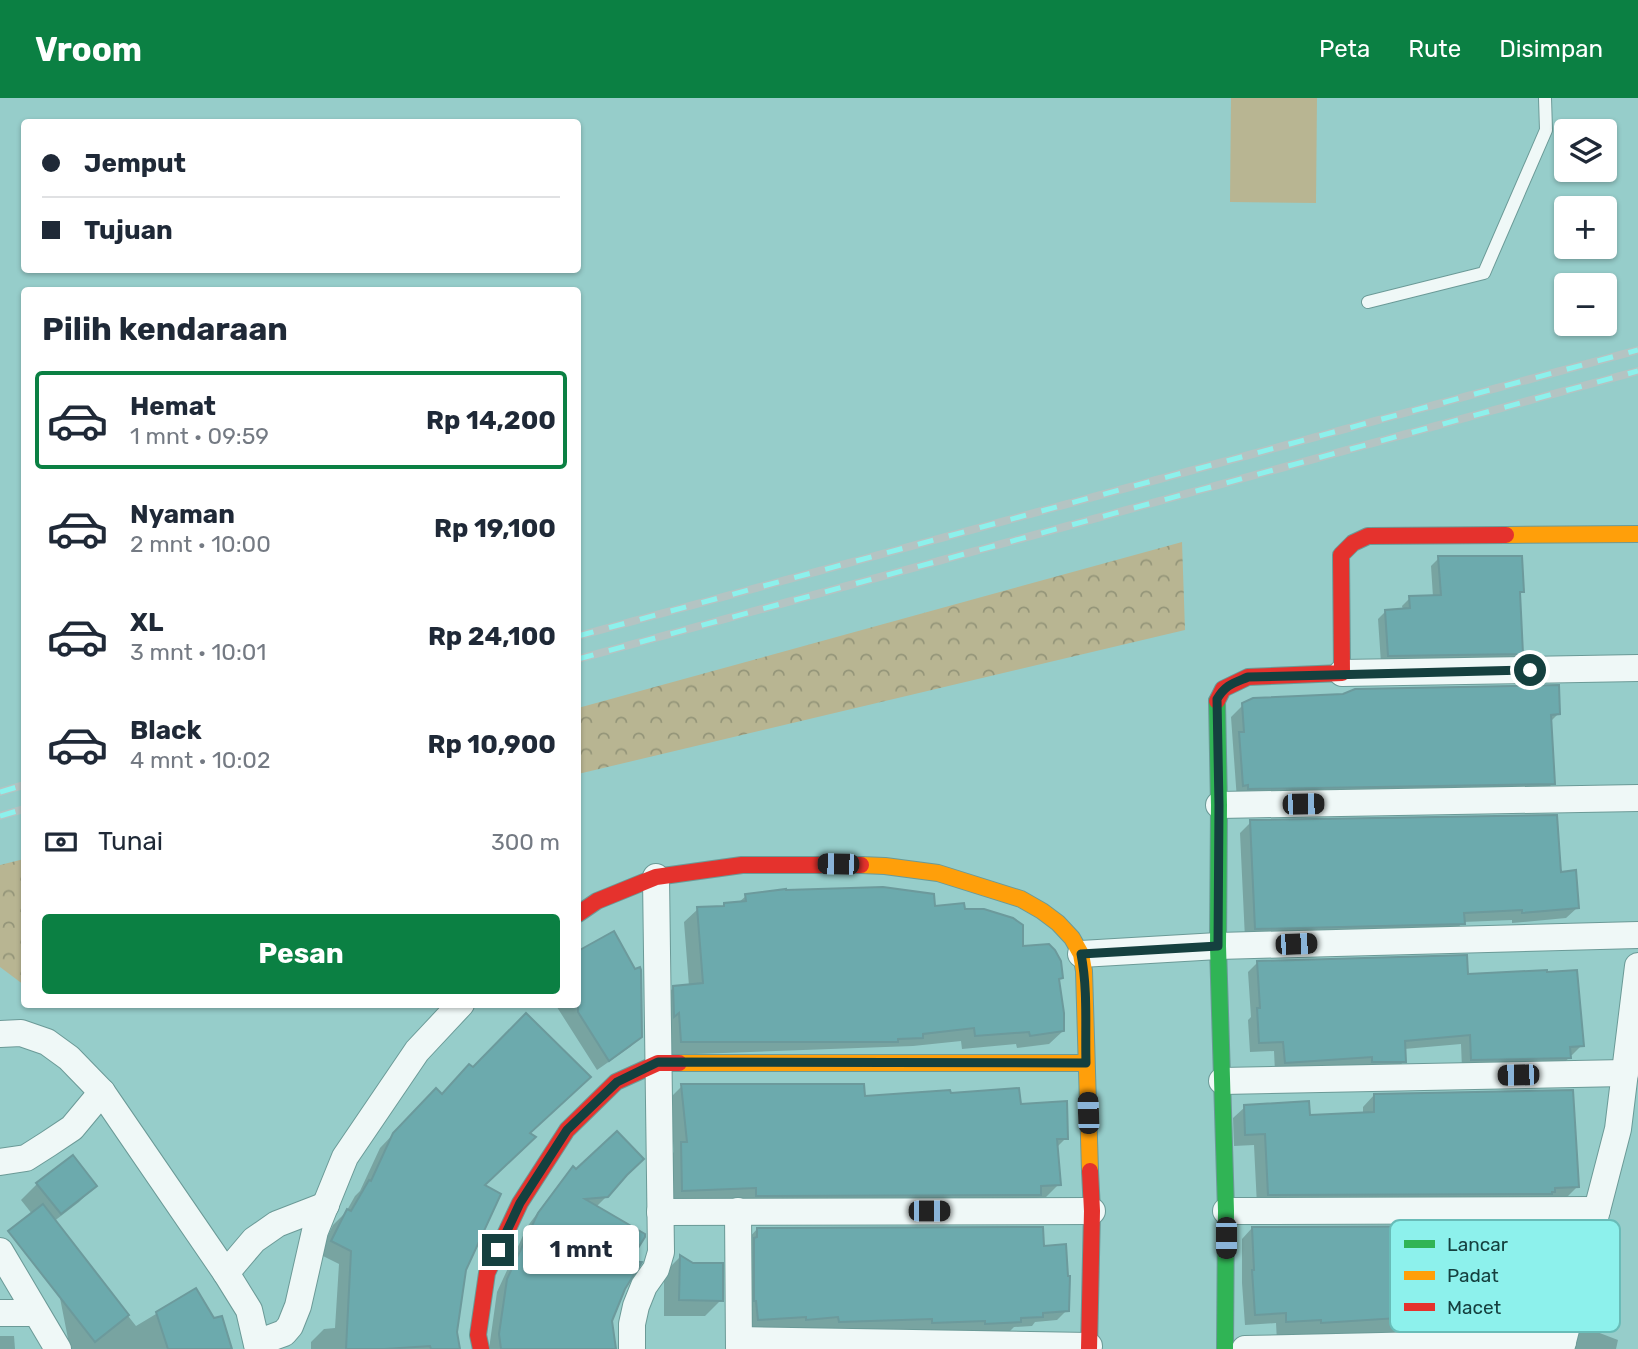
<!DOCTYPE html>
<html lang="id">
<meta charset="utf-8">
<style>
:root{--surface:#fff;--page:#f2f2f3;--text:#1f2937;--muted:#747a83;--line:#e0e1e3;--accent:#0b8043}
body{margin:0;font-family:Rubik,sans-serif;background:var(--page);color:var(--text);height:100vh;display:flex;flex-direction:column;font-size:26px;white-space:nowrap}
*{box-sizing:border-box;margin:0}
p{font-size:23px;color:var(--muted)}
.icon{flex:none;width:38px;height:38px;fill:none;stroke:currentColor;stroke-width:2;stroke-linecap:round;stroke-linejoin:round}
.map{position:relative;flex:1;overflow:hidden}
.drawer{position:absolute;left:21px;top:189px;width:560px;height:721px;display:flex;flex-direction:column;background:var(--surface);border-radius:7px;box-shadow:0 2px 5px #0004}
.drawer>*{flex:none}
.banner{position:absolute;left:21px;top:21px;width:560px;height:154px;border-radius:7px;box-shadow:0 2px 5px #0004;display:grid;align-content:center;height:154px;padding:0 21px;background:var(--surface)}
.buttons{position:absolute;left:1554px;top:21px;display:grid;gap:14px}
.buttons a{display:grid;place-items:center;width:63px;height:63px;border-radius:7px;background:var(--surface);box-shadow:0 2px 5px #0004;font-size:35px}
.end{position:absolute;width:32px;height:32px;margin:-16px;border:9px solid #15403f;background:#fff;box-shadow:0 0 0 4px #fff}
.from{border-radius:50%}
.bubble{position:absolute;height:49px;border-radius:7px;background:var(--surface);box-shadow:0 2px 5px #0004;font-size:23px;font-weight:700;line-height:49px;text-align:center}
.car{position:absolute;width:21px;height:42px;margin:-21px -10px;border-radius:9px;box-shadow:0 0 5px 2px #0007;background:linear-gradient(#222 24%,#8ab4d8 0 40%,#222 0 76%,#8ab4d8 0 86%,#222 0)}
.banner b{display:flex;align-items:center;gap:24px;height:66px;font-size:26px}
.banner b+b{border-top:2px solid var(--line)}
.banner i{width:18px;height:18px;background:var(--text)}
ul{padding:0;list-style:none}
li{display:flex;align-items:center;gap:21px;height:98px;margin:0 14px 10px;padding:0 7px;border:4px solid transparent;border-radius:7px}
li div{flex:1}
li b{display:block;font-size:26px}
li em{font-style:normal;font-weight:700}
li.current{border-color:var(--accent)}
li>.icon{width:63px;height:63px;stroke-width:1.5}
h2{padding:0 21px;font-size:32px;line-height:84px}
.pay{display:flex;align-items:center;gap:18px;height:77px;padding:0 21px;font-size:26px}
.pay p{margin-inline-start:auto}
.action{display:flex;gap:14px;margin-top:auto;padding:14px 21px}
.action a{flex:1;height:80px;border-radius:7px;background:var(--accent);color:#fff;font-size:28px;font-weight:700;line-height:80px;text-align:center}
header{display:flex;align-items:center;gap:42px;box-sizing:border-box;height:98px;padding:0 35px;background:var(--accent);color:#fff}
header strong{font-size:33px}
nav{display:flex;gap:38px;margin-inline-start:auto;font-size:24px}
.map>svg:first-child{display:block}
</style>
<header>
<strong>Vroom</strong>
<nav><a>Peta</a><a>Rute</a><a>Disimpan</a></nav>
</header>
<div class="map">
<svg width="1638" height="1251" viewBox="0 0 1638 1251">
<defs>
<pattern id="forest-crowns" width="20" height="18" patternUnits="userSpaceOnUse" patternTransform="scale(1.75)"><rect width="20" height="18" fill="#b8b592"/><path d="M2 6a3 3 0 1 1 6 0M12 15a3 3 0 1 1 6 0" fill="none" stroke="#949579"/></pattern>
</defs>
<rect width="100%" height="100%" fill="#96cdca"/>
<g fill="url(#forest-crowns)">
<path d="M1182 444 1185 532 578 676V610Z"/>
<path d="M24 761V887L0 869V767Z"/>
</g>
<path fill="#b8b592" d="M1231 0H1317L1316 105 1230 104Z"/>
<g fill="#0003">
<path d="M1439 460 1523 493 1518 498 1521 556 1514 563 1381 565 1378 521 1386 513 1403 512 1402 508 1410 500 1433 499 1431 468Z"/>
<path d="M1243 607 1559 615 1549 625 1553 685 1541 697 1237 702 1231 619Z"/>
<path d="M1251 724 1559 776 1577 810 1566 820 1512 825V822L1463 824 1452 836 1245 841 1240 735Z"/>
<path d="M746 798 964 812 1022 850 1061 880 1058 883 1063 933 1049 946 1017 950 1016 946 962 951 961 943 913 948 669 957 661 903 674 889 689 888 684 824 698 811 722 809 725 807 738 805Z"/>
<path d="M613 836 635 874 641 938 630 949 597 972 555 906H578V855Z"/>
<path d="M1258 864 1466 878 1582 947 1572 957H1569V960L1559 969 1462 971 1461 946 1404 951V963L1395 973 1275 974 1274 953 1250 954 1248 922 1251 919 1248 874Z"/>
<path d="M682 988 863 1000 949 997 1019 1008 1066 1040 1056 1050 1059 1086 1046 1099 1036 1100 1026 1110 670 1106 669 1059 674 1054 669 1001Z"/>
<path d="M1374 997 1577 1089 1566 1100 1257 1108 1254 1047 1234 1048 1233 1020 1245 1009 1308 1019 1363 1016V1009Z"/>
<path d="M441 998 528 1036 482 1088 447 1251H311V1244L324 1231 335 1230 339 1166 319 1156 333 1127 346 1114 355 1098 360 1093 380 1050 422 1006Z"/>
<path d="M72 1059 95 1088 79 1104 44 1131 21 1102 37 1086Z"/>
<path d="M573 1070 607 1098 596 1109 627 1165 623 1190 610 1223 614 1251H489L497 1194 527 1129 562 1082Z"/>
<path d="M1252 1130 1555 1204 1549 1228 1538 1239 1277 1244 1276 1225 1245 1227 1242 1185V1141Z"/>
<path d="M757 1131 1042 1149 1067 1212 1057 1222 1035 1224 1032 1228 1014 1229 1010 1233 749 1236 748 1141Z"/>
<path d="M69 1143 136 1228 196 1192 230 1251H70L52 1159Z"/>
<path d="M680 1159 721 1202 705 1218H664V1175Z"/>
<path d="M1584 1229 1618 1242 1616 1251H1570L1573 1240Z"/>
<path d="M0 1238H14L15 1251H0Z"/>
</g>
<g fill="#6caaad" stroke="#6c9a9c" stroke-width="2">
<path d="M1438 458H1522L1524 494H1520L1523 556 1388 558 1385 512 1410 510 1409 498 1441 497Z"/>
<path d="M1559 587 1560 616 1551 617 1555 686 1248 691V687L1243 688 1239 634H1244L1242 605 1253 600 1343 596 1355 591Z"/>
<path d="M1557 717 1561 774 1576 772 1579 810 1522 815V812L1464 815 1465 826 1255 831 1250 722Z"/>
<path d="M883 789 934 796 935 808 964 805 965 811H984L1013 820 1023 827V848L1049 846 1055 852 1061 863 1063 880 1059 881 1064 915V933L1030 938 1029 934 975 938 974 930 923 936V940L898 941V944H681L679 915 674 919 673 888 703 885 697 809 724 808V805L746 803 745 796 786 791V792Z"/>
<path d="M614 833 635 871 640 869 641 872 642 939 609 963 578 914V853Z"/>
<path d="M1467 857 1468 876 1547 872V874L1577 872 1584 948 1570 949 1571 960 1471 962 1470 937 1405 943 1406 964H1372V959L1285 965 1283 944 1259 945 1257 910H1260L1257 863Z"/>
<path d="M526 915 591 979 530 1035 536 1039 485 1087 501 1096 466 1172 457 1234 460 1251H431L430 1248 385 1251H346L351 1153 331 1143 347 1111 351 1113 369 1082 371 1083 393 1035 436 990 442 996 469 966 473 969Z"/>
<path d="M681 986H864L865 998 950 992 951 995 1019 990 1021 1006 1067 1003 1068 1041H1057L1061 1087 1041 1088V1097L756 1098V1090L682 1093 681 1044H687Z"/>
<path d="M1573 992 1579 1089 1555 1090V1094H1552V1096L1268 1097 1265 1036 1245 1037 1244 1007 1309 1003 1310 1017 1374 1014V996Z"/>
<path d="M617 1033 644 1061 627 1077 608 1099 585 1101 645 1136V1139L630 1163 642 1164 625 1191 612 1223 616 1251H501L499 1236 507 1181 538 1115 573 1068 576 1071Z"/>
<path d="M73 1057 97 1088 61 1116 36 1085Z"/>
<path d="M43 1106 129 1217 95 1244 8 1133Z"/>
<path d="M1553 1128 1557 1204 1554 1217 1498 1220V1216L1413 1223V1219L1321 1225V1222L1286 1224V1215L1255 1217 1252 1172H1254L1252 1129Z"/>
<path d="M1043 1129 1044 1148 1066 1146 1068 1178H1070L1069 1213 1043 1215V1219L1021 1220V1224L985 1226V1223L932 1225V1221L839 1224 838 1219 806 1222V1219L758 1222 756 1203H754V1140L757 1139V1130Z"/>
<path d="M680 1157 693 1165H723V1203L679 1202Z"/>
<path d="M196 1190 214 1220 222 1218 232 1251H168L156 1214Z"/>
</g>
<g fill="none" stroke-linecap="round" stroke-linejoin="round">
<g stroke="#6b9a97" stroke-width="14">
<path id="lane" d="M1368 204 1484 175 1546 32 1545 0"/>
</g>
<g stroke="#6b9a97" stroke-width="28">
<g id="street">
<path d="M1342 575 1638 570"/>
<path d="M1219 707 1638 700"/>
<path d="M1081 856 1218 848 1638 837"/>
<path d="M0 936 21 935 47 944 69 960 102 994 226 1175 249 1212 258 1251"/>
<path d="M1222 983 1625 975"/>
<path d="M0 1064 26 1060 48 1046 72 1030 102 994"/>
<path d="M738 1113 739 1251"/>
<path d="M1226 1113 1597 1112"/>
<path d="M660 1114 1092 1113"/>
<path d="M0 1153 58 1251"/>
<path d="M226 1175 254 1142 277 1126 326 1107"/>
<path d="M0 1215H35"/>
<path d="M739 1242 1089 1248"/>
<path d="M257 1245 284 1235 290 1228 298 1208 315 1133 345 1059 417 953 461 906"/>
<path d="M632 1251V1226L636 1208 644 1188 656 1171 661 1154 656 779"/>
<path d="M1245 1251 1563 1244"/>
<path d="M1561 1251 1618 1031 1638 868"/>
</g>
</g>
<g stroke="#6b9a97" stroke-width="18">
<path id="fast" d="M1217 603 1219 707 1218 848 1226 1113 1225 1251"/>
</g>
<g stroke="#6b9a97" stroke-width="18">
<g id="slow">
<path d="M1506 437 1638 436"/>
<path d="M861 767 885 768 938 775 1021 801 1042 813 1058 825 1072 840 1081 856 1084 873 1090 1073"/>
<path d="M679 965H1086"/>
</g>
</g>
<g stroke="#6b9a97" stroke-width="18">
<g id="jam">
<path d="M1217 603 1223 591 1248 579 1342 575 1341 457 1353 445 1368 438 1506 437"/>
<path d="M578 816 597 803 656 779 742 767H861"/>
<path d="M481 1251 478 1237 487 1175 520 1105 567 1032 616 984 658 965H679"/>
<path d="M1089 1251 1092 1113 1090 1073"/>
</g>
</g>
<use href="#lane" stroke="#eff8f7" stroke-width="12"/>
<use href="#street" stroke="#eff8f7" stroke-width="26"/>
<use href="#fast" stroke="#30b455" stroke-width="16"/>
<use href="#slow" stroke="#ff9f0a" stroke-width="16"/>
<use href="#jam" stroke="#e5322d" stroke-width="16"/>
<g stroke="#b4c4c3" stroke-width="8">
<g id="rail">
<path d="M578 538 1638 252"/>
<path d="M578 561 1638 273"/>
<path d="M0 694 24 687"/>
<path d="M0 718 24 711"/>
</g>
</g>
<use href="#rail" stroke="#8df1ec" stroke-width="5" stroke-dasharray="16" stroke-linecap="butt"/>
</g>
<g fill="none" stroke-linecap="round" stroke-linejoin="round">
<path stroke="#15403f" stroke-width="9" d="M498 1152 520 1105 567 1032 617 984 658 964 1086 965C1085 929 1088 892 1081 856L1218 848 1219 707 1217 601C1226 586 1234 585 1248 579L1530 572"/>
</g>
<rect x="1390" y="1122" width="230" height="112" rx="10" fill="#8df1ec" stroke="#69bcb8" stroke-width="2"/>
<rect x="1404" y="1142" width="31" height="8" fill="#30b455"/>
<rect x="1404" y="1173" width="31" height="9" fill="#ff9f0a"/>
<rect x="1404" y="1205" width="31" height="8" fill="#e5322d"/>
<g font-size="19" fill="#15403f">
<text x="1447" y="1153">Lancar</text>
<text x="1447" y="1184">Padat</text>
<text x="1447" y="1216">Macet</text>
</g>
</svg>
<div class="buttons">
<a><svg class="icon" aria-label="layers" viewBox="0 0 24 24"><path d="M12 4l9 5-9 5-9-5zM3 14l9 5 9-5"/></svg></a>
<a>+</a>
<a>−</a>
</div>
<i class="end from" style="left:1530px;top:572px"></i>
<i class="end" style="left:498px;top:1152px"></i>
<div class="bubble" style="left:523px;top:1127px;width:116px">1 mnt</div>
<i class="car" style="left:1303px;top:706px;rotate:89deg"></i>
<i class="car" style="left:838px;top:766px;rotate:271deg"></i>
<i class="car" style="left:1296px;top:846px;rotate:88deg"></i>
<i class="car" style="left:1518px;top:977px;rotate:269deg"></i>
<i class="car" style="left:1088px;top:1015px;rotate:358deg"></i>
<i class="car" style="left:929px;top:1113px;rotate:90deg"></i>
<i class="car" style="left:1226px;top:1140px;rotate:180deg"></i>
<div class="banner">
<b><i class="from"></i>Jemput</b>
<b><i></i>Tujuan</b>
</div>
<section class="drawer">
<h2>Pilih kendaraan</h2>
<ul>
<li class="current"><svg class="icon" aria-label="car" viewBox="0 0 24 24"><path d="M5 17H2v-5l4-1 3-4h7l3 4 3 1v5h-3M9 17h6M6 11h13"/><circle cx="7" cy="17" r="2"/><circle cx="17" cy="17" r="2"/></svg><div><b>Hemat</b><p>1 mnt · 09:59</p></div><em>Rp 14,200</em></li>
<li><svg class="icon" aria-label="car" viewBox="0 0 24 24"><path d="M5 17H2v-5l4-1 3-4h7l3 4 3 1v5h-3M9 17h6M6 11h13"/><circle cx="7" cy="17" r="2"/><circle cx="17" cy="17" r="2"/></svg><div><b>Nyaman</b><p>2 mnt · 10:00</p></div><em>Rp 19,100</em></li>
<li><svg class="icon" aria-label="car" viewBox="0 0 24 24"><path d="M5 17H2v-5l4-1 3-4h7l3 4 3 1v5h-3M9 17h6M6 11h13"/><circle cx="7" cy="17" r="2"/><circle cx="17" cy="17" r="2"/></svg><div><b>XL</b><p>3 mnt · 10:01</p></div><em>Rp 24,100</em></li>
<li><svg class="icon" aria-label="car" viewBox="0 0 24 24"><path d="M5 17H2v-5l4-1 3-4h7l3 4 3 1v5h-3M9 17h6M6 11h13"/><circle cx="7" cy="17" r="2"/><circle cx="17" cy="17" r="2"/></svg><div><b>Black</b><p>4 mnt · 10:02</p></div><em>Rp 10,900</em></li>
</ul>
<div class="pay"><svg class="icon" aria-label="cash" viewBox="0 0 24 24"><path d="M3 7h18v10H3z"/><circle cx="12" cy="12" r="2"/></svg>Tunai<p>300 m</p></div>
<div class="action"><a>Pesan</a></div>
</section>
</div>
